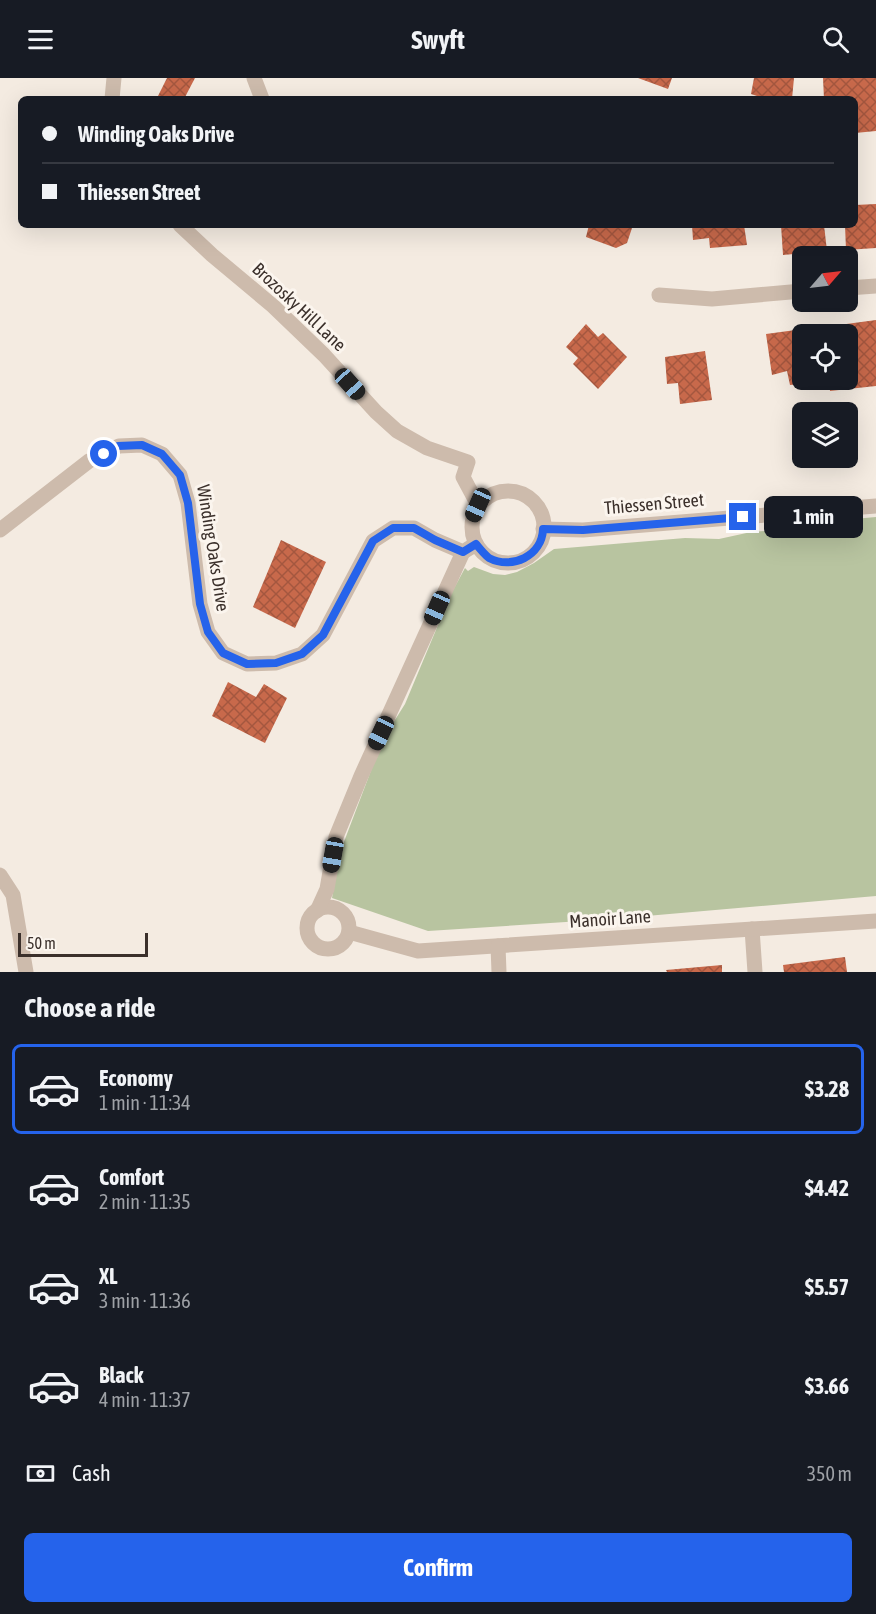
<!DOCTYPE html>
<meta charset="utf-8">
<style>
:root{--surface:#171b24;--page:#20242c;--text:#f1f3f6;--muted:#9ea1a6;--line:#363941;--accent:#2563eb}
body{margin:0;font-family:"Asap Condensed",sans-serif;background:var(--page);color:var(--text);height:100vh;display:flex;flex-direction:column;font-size:22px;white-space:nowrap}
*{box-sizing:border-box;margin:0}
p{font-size:20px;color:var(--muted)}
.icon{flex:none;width:33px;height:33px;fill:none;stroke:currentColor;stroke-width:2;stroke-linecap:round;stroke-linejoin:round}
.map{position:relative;height:894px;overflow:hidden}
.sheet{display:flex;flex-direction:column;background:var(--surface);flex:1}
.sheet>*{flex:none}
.top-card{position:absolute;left:18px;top:18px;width:840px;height:132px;border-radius:9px;box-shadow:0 6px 24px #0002;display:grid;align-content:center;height:132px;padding:0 24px;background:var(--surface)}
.needle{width:39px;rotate:62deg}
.tools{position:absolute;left:792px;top:168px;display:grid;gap:12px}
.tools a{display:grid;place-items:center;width:66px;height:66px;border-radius:9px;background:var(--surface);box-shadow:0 6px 24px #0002;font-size:30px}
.scale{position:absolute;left:18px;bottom:15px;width:130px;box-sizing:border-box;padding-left:6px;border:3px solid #3b302b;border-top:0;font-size:16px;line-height:21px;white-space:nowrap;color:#3b302b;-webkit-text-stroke:4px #fbf5ee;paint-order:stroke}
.end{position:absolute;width:27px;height:27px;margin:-14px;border:8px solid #2563eb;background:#fff;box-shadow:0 0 0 3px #fff}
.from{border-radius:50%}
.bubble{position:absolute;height:42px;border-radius:9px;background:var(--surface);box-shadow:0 6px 24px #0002;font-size:20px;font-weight:700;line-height:42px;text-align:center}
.car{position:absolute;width:18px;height:36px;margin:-18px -9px;border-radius:8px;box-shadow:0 0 4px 2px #0007;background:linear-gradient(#222 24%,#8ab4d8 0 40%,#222 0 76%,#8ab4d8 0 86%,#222 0)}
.top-card b{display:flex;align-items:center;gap:21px;height:57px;font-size:22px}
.top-card b+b{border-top:2px solid var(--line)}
.top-card i{width:15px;height:15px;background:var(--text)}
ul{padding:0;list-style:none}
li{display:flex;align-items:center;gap:18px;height:90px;margin:0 12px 9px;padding:0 12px;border:3px solid transparent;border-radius:9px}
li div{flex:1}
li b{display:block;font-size:22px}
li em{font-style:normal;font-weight:700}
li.on{border-color:var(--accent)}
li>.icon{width:54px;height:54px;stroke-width:1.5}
h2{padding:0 24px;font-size:27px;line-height:72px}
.pay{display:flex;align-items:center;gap:15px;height:66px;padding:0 24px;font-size:22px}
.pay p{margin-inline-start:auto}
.cta{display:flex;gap:12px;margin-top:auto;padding:12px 24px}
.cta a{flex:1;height:69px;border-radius:9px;background:var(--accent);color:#fff;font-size:24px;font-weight:700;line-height:69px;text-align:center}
header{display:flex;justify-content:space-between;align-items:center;height:78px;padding:0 24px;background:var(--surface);font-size:27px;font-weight:700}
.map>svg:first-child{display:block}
</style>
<header><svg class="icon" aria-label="menu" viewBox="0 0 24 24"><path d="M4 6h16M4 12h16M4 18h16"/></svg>Swyft<svg class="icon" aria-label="search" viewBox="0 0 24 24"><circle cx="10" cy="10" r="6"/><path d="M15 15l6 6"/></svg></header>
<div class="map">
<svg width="876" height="894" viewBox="0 0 876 894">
<defs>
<pattern id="building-cross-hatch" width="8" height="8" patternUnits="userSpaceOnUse" patternTransform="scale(1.5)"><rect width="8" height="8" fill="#c8694b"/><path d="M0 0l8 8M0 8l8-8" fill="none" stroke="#a4573f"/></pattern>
</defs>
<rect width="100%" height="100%" fill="#f4ebe1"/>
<path fill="#b8c4a0" d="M876 439V818L612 841 428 853 332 820 339 777 383 661 405 626 451 516 465 490 468 493 474 489 493 496 505 497 517 494 534 485 554 471 685 460 719 461 751 454 765 453V449Z"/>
<g fill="url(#building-cross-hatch)">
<path d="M167 0H195L184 21H163L158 18Z"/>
<path d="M638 0H672L668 11Z"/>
<path d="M754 0H794L792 21H760V19L751 16Z"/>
<path d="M823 0H876V53L855 55V21H824Z"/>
<path d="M876 126V170L846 172 845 147H855V127Z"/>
<path d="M589 147H633L627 165 616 170 586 159Z"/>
<path d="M692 147H744L747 167 710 170 709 160 693 162Z"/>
<path d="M781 147H824L827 173 783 177Z"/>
<path d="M876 242V308L830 313 829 302H848V256H825L824 249Z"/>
<path d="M586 246 598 259 603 255 627 279 598 311 573 286 578 280 566 269Z"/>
<path d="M803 251 802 302H810L811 305 790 307 787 293 772 297 766 256Z"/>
<path d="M705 273 712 322 680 326 678 305 667 306 665 279Z"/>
<path d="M281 462 326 484 295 550 253 529Z"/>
<path d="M228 604 256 619 264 606 287 620 265 665 212 638Z"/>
<path d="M845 879 847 894H784L783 887Z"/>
<path d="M722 887V894H667L666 892Z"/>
</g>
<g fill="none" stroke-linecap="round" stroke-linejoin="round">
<g stroke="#cdbbac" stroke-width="15">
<path d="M254 0 262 21"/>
<path d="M112 21 114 0"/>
<path d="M180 147 212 177 273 228 324 277 376 334 397 353 427 370 468 384 463 399 478 427"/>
<path d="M848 210 876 208"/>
<path d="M659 217 712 221 802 213"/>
<circle cx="508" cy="449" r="36"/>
<path d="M543 451 583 452 876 428"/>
<path d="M0 452 89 383 119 368 142 367 162 376 180 397 188 425 200 526 208 554 223 575 247 586 276 585 302 576 323 557 373 463 393 450H414L435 462 463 474 476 466"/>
<path d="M0 797 13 817 26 894"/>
<circle cx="328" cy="850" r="21"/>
<path d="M317 833 327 811 336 759 361 698 463 474"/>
<path d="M752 851 755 894"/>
<path d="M349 854 418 873 876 843"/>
<path d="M498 868 499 894"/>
</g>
</g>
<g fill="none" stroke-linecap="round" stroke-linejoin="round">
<path stroke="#2563eb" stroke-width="8" d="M104 376 118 368 142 367 162 376 180 397 188 425 200 526 208 554 223 575 247 586 276 585 302 576 323 557 373 463 393 450H414L435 462 463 474 476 466C480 471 484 476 489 480 512 492 542 478 543 451L583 452 743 439"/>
</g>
<g text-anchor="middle" stroke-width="6" stroke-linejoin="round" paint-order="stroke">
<g font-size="18" fill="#3b302b" stroke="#fbf5ee">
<text transform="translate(299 229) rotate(43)" y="6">Brozosky Hill Lane</text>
<text transform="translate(654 426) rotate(-5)" y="6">Thiessen Street</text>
<text transform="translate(213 470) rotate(81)" y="6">Winding Oaks Drive</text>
<text transform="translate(610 841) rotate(-4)" y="6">Manoir Lane</text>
</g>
</g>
</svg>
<div class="tools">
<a><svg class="needle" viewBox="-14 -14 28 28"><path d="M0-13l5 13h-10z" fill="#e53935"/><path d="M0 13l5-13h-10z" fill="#9ea1a6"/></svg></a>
<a><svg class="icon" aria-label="locate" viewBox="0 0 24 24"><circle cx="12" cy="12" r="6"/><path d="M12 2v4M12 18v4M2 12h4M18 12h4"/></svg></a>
<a><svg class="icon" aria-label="layers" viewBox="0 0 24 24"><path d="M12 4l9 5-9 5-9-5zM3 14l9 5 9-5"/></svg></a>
</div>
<div class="scale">50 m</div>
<i class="end from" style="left:104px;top:376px"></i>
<i class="end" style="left:743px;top:439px"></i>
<div class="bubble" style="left:764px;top:418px;width:99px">1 min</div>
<i class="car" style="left:350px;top:306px;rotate:138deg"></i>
<i class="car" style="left:478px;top:427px;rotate:204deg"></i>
<i class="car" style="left:437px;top:530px;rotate:204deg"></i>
<i class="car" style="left:381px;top:655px;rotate:205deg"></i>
<i class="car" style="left:333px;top:777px;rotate:190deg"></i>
<div class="top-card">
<b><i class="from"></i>Winding Oaks Drive</b>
<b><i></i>Thiessen Street</b>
</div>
</div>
<section class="sheet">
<h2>Choose a ride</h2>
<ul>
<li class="on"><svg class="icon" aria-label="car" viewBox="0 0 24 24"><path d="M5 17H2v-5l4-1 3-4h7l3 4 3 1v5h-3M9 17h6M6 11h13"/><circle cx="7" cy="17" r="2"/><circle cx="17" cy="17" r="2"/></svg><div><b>Economy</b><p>1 min · 11:34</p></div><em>$3.28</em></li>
<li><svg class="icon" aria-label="car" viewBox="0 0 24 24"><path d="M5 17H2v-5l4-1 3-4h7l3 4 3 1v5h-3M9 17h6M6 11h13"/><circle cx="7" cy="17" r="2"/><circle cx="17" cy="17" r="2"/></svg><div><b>Comfort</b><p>2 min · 11:35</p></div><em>$4.42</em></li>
<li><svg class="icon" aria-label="car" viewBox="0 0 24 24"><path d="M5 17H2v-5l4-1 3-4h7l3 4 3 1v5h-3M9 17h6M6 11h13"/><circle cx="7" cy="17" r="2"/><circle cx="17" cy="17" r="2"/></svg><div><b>XL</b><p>3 min · 11:36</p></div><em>$5.57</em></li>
<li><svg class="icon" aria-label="car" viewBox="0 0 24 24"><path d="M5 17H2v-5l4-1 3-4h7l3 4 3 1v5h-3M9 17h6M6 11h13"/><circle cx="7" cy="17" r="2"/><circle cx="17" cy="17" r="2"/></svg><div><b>Black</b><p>4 min · 11:37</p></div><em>$3.66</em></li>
</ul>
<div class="pay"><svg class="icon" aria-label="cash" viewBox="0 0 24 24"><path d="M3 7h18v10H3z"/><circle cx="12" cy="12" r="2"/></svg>Cash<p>350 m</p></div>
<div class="cta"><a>Confirm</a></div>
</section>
